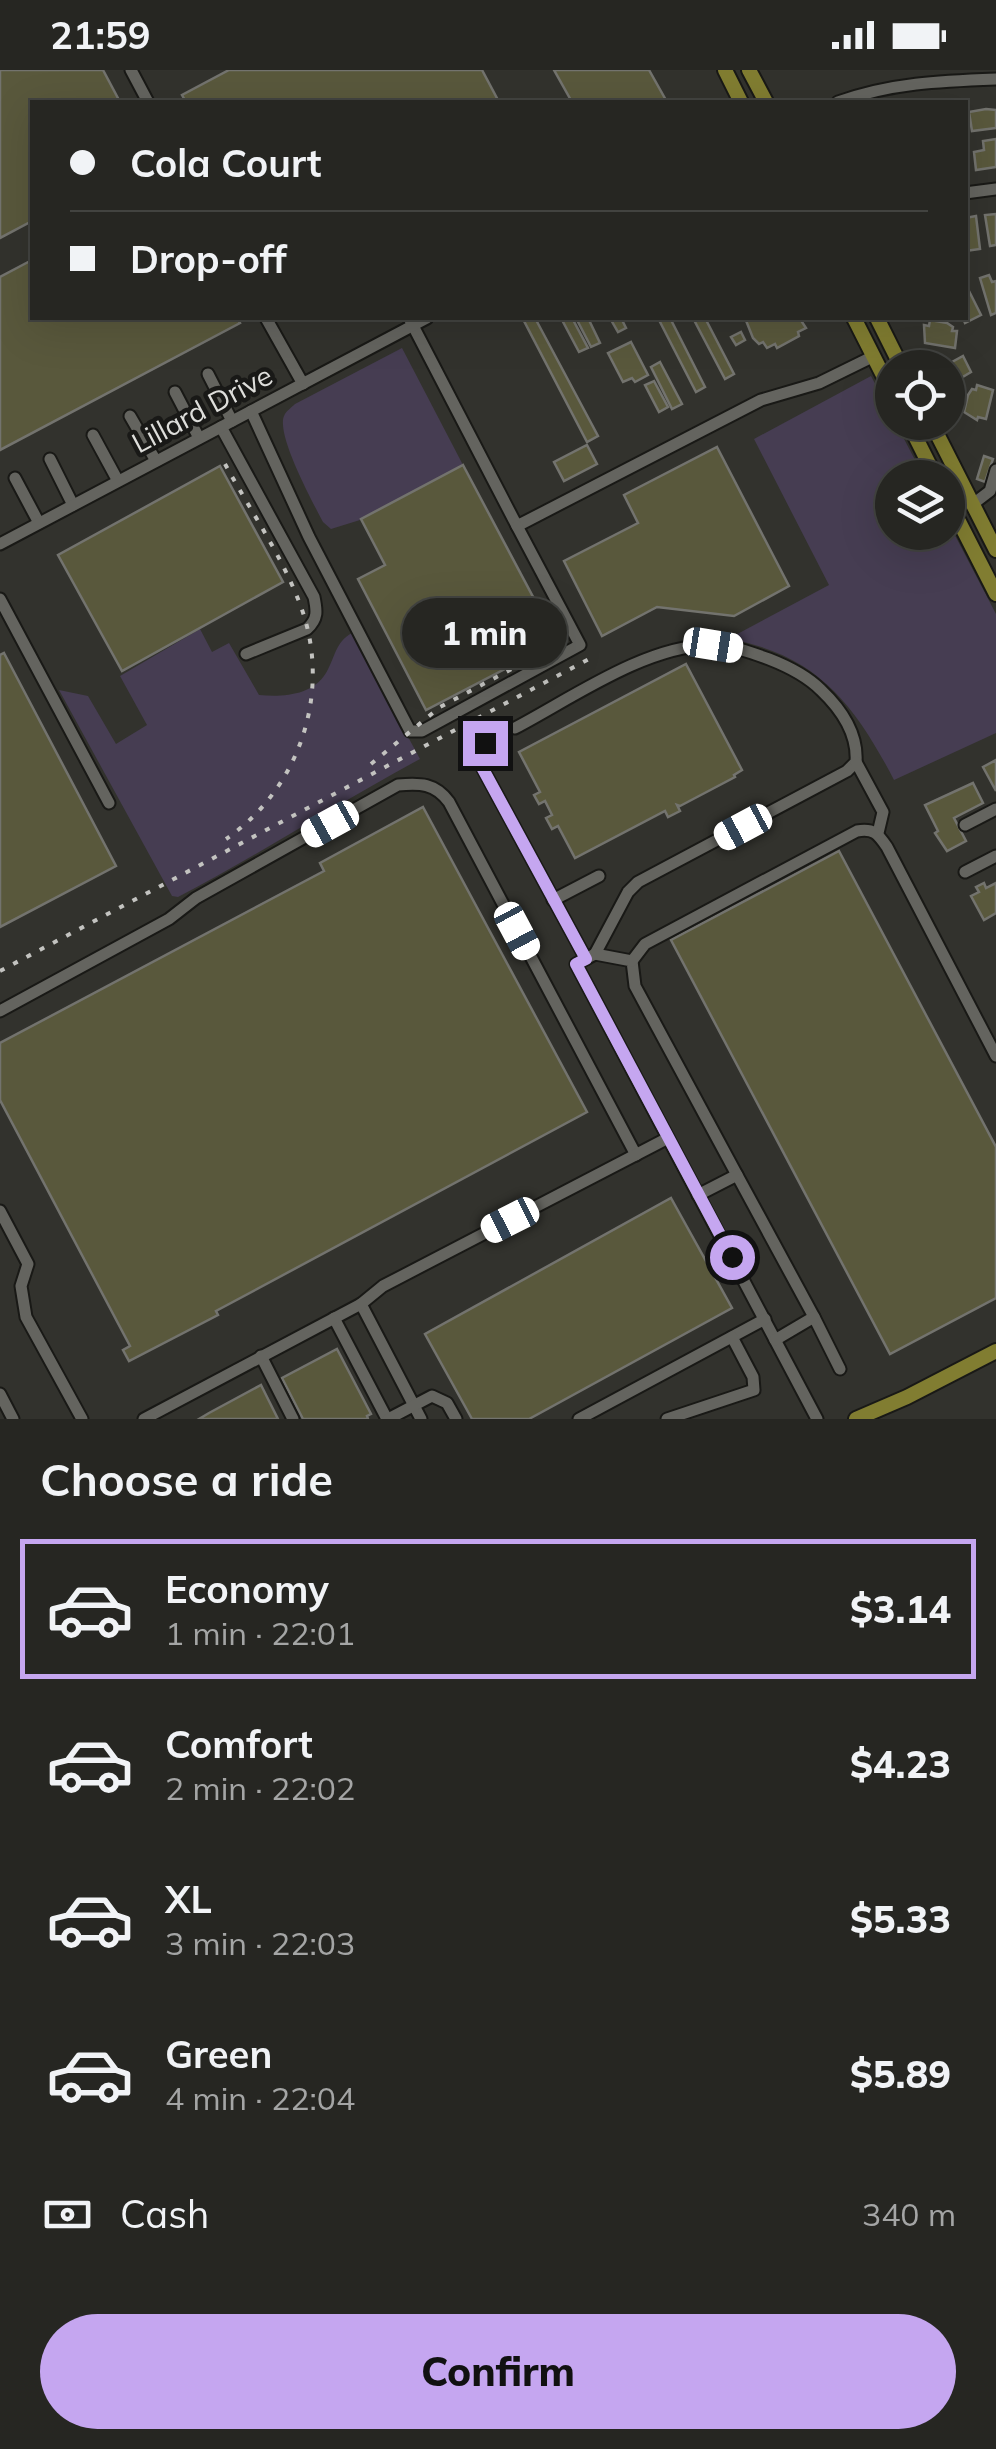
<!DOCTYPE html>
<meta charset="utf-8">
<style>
:root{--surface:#262622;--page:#32322f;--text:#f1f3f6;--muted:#a4a5a5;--line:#424340;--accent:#c5a6f0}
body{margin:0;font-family:Mulish,sans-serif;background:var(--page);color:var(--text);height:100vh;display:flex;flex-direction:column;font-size:38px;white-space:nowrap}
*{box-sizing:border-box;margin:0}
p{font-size:32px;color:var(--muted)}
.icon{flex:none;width:55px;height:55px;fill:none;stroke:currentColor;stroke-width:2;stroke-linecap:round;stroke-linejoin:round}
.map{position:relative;height:1349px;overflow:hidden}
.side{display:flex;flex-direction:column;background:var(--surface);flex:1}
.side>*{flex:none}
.banner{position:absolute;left:30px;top:30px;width:938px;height:220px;border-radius:0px;box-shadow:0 10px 40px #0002,0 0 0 2px var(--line);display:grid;align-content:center;height:220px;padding:0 40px;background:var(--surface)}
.tools{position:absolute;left:875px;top:280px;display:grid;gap:20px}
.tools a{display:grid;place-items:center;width:90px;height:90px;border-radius:50%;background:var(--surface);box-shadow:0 10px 40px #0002,0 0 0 2px var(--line);font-size:50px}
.end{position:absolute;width:45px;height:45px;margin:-22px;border:12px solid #c5a6f0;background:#111;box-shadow:0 0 0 5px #111}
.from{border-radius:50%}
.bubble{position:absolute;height:70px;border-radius:35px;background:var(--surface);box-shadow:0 10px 40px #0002,0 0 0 2px var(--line);font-size:32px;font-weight:800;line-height:70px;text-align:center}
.car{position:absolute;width:30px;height:60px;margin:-30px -15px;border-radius:12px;box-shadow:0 0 8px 2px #0007;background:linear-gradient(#fff 24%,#345 0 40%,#fff 0 76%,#345 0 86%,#fff 0)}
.banner b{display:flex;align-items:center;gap:35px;height:95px;font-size:38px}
.banner b+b{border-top:2px solid var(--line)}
.banner i{width:25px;height:25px;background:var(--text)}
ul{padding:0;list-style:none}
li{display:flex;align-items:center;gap:30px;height:140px;margin:0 20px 15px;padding:0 20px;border:5px solid transparent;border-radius:0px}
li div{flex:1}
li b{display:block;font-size:38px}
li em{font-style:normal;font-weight:800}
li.selected{border-color:var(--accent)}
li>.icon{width:90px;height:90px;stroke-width:1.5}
h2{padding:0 40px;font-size:45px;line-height:120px}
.pay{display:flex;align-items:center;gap:25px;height:110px;padding:0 40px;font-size:38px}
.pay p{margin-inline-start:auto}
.action{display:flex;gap:20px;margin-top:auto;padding:20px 40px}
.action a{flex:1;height:115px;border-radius:60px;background:var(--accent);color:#111;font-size:40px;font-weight:800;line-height:115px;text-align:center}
.status{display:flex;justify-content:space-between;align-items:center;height:70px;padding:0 50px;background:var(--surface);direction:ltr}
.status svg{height:28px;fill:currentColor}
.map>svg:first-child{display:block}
</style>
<div class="status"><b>21:59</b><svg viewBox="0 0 49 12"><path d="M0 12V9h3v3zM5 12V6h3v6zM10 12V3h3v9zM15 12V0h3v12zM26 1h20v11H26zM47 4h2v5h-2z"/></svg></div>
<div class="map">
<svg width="996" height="1349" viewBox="0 0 996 1349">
<rect width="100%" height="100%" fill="#32322d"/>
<g fill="#463d52">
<path d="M402 278 463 395 360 450 331 459 323 452C313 433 276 365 284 346 286 341 291 338 295 334Z"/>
<path d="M871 306 924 407 892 408V462H948V452L996 544V663L894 710C855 635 817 584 728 569L829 515 754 369Z"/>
<path d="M200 559 212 582 229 573 259 625C282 627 312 626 326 603 335 588 335 572 352 563L420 689C338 733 261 784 178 827L172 826 59 620 88 626 116 674 147 655 120 606Z"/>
</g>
<g fill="#59583c" stroke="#73736e" stroke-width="2.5">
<path d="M0 0H103L120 32H32V151L0 168Z"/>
<path d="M229 0H482L499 32H186L182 25Z"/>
<path d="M554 0H649L667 32H572Z"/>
<path d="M986 39 996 40V58L972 61 969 42Z"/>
<path d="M996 69V97L976 100 974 82 984 80 983 71Z"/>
<path d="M996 144V175L990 176 985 145Z"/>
<path d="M976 146 980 179 965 181V148Z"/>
<path d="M32 190V248H237L240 253 0 380V207Z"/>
<path d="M989 205 992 212 996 211V243L991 245 980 208Z"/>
<path d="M968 219 981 245 965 253 963 248 965 221Z"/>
<path d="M535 248 598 366 587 372 523 249Z"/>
<path d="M561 248H572L588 278 579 282Z"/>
<path d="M576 248H588L600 273 591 277Z"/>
<path d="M610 248H621L626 258 618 262Z"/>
<path d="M658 248H670L705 317 696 322Z"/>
<path d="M693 248H705L734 304 725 309Z"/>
<path d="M745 248H806L802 252 806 258 798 262 799 266 777 278 775 274 767 278 763 272 759 274 753 268Z"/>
<path d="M930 250 947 253 953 257 952 261H957L955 278 925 273 924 255 929 256Z"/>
<path d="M741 262 745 270 736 275 731 267Z"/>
<path d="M631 272 648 305 635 312 632 308 623 312 608 283Z"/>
<path d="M963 286 971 302 961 308 964 316 950 323 948 298H941Z"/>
<path d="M660 292 682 334 672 339 651 297Z"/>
<path d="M654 311 668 337 659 342 645 315Z"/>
<path d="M977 315 993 320 986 349 978 347 977 350 964 342 968 325 972 319 976 320Z"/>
<path d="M587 375 597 394 564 411 554 392Z"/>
<path d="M717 377 789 516 734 546 657 537 602 566 564 491 638 453 624 425Z"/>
<path d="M984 386 993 389 985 412 977 409Z"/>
<path d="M463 395 557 572 426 640 358 509 385 495 361 449Z"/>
<path d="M220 396 283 512 122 601 58 485Z"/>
<path d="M4 583 116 796 0 857V585Z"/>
<path d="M686 594 742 700 734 705 735 707 680 736 677 735 680 741 668 747 665 741 575 788 558 756 552 759 546 748 552 745 545 731 539 734 534 725 540 722 519 682Z"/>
<path d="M996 690V721L983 697Z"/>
<path d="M973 713 983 733 954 748 966 771 947 781 935 763 938 761 925 735Z"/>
<path d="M423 737 587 1042 216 1241 218 1245 129 1291 123 1280 130 1276 0 1030V973L324 801 320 793Z"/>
<path d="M839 781 996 1077V1228L890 1284 671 870Z"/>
<path d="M984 813 986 818 996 813V843L984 850 971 826 979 822 976 817Z"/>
<path d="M671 1128 732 1238 529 1349H472L425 1264Z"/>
<path d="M337 1279 371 1344 367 1346 368 1349H303L282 1308Z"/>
<path d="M261 1315 278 1349H199L209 1343Z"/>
</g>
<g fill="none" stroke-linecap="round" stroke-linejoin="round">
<g stroke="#191916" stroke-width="15">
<g id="minor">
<path d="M131 0 148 32"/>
<path d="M838 32C890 13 941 11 996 9"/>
<path d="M965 123 996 119"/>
<path d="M266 248 303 314"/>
<path d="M409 248 517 456 761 330 819 313 874 286"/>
<path d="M208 304 232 351"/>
<path d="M175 322 199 368"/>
<path d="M251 341 309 467 410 661H422L580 575 517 456"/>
<path d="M130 346 156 391"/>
<path d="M221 357 314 527C317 541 318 549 307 559L246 584"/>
<path d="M93 365 118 411"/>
<path d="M50 389 73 435"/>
<path d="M15 408 39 453"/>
<path d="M973 434 990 421 996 400"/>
<path d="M0 474 427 248"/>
<path d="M0 529 109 733"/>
<path d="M515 658C572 628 645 576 710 575 730 575 750 582 769 589 787 596 807 606 821 620 841 639 858 663 856 692L847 701 638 812 628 822 595 884"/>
<path d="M508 659C495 666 480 672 477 688L586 889"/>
<path d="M856 692 883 742 878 763"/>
<path d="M965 755 996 739"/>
<path d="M965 802 996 786"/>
<path d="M553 830 599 806"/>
<path d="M595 884 576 894 817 1349"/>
<path d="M595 884 632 891 635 916 737 1105"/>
<path d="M632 891 645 874 857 761C874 758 878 764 887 777L996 986"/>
<path d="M0 941 169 849 196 828 398 715C420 713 435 713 449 732L636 1085"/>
<path d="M698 1125 737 1105 814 1247 775 1270"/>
<path d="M0 1141 28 1194 21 1216 26 1247 82 1349"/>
<path d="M361 1234 421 1349"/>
<path d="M814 1247 840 1299"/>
<path d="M334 1248 387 1349"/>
<path d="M261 1286 293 1349"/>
<path d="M0 1324 13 1349"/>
<path d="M144 1349 361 1234 383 1216 668 1068"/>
<path d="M388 1349 432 1326 447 1333 456 1349"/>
<path d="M579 1349 765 1249"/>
<path d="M667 1349 754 1320 753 1307 732 1267"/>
</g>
</g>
<g stroke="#191916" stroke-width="18">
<g id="major">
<path d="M725 0 741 32"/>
<path d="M749 0 766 32"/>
<path d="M854 248 892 323"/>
<path d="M877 248 902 298"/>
<path d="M908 352 936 408"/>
<path d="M931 352 996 480"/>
<path d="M948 430 996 524"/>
<path d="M856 1349 907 1327 996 1281"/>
</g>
</g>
<use href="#minor" stroke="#64645f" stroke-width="11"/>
<use href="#major" stroke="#817d31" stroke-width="14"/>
<g stroke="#c3c3c0" stroke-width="4" stroke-dasharray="5 10" stroke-linecap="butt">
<path d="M225 394C250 440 283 487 301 537 332 622 300 718 226 769"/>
<path d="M371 694 440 637 555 576"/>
<path d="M0 901 591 588"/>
</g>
</g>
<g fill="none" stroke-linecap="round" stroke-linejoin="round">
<path stroke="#c5a6f0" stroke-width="12" d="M485 673 477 688 586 889 576 894 732 1187"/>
</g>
<g text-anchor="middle" stroke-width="9" stroke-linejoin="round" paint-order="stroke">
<g font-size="28" fill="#dededb" stroke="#191917">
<text transform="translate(202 339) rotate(-28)" y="10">Lillard Drive</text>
</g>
</g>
</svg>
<div class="tools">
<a><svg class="icon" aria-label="locate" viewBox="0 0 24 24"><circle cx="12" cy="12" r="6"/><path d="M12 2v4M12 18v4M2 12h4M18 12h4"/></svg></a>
<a><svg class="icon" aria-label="layers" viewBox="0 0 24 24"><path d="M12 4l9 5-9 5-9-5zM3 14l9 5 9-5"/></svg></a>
</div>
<i class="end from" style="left:732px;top:1187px"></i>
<i class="end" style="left:485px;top:673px"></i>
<div class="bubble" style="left:402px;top:528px;width:165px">1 min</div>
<i class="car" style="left:713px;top:575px;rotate:99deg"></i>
<i class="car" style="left:330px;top:754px;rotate:241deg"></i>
<i class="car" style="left:743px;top:757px;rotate:242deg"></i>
<i class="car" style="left:517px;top:861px;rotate:152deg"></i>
<i class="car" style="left:510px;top:1150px;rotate:243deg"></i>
<div class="banner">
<b><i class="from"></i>Cola Court</b>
<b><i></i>Drop-off</b>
</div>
</div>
<section class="side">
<h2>Choose a ride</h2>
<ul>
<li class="selected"><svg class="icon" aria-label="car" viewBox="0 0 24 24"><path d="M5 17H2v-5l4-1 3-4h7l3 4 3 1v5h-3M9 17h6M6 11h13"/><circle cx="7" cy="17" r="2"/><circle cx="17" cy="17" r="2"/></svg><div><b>Economy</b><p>1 min · 22:01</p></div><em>$3.14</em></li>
<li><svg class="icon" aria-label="car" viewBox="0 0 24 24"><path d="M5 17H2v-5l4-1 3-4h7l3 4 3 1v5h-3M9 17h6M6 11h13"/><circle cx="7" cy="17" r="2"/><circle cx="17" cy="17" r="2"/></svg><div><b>Comfort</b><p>2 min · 22:02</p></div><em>$4.23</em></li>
<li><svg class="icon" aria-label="car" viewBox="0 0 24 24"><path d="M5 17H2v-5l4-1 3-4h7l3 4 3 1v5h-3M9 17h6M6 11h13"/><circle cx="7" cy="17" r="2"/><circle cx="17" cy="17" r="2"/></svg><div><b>XL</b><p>3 min · 22:03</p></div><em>$5.33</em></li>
<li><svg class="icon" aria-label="car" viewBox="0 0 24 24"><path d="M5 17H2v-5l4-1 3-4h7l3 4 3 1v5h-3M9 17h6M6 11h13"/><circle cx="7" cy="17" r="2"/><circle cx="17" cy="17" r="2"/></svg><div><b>Green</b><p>4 min · 22:04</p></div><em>$5.89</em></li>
</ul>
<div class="pay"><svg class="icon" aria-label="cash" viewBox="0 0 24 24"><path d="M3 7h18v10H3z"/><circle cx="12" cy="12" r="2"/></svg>Cash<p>340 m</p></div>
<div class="action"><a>Confirm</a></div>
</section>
